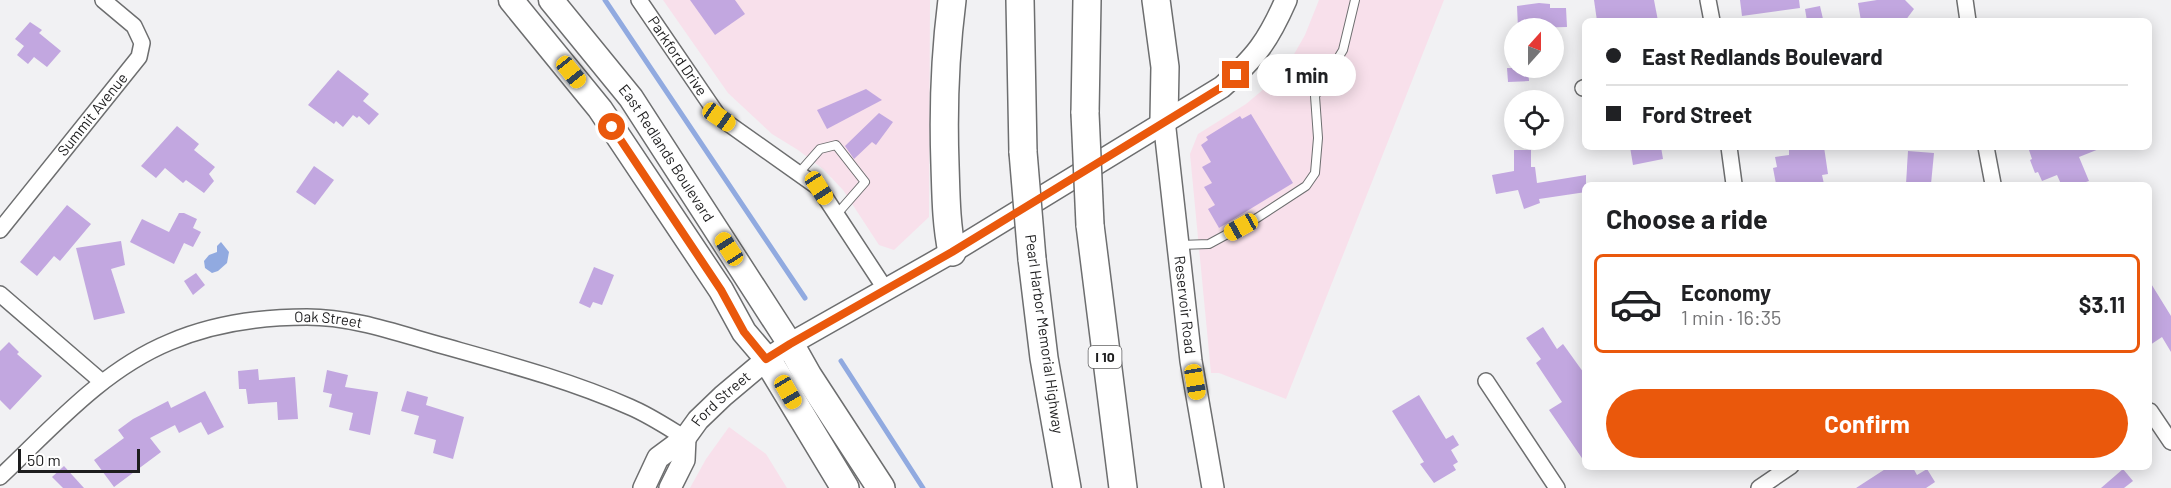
<!DOCTYPE html>
<meta charset="utf-8">
<style>
:root{--surface:#fff;--page:#f2f2f2;--text:#202124;--muted:#757577;--line:#e0e0e0;--accent:#ea580c}
body{margin:0;font-family:Barlow,sans-serif;background:var(--page);color:var(--text);height:100vh;display:flex;flex-direction:column;font-size:22px;white-space:nowrap}
*{box-sizing:border-box;margin:0}
p{font-size:20px;color:var(--muted)}
.icon{flex:none;width:33px;height:33px;fill:none;stroke:currentColor;stroke-width:2;stroke-linecap:round;stroke-linejoin:round}
.map{position:relative;flex:1;overflow:hidden}
.panel{position:absolute;left:1582px;top:182px;width:570px;height:288px;display:flex;flex-direction:column;background:var(--surface);border-radius:9px;box-shadow:0 3px 15px #0003}
.panel>*{flex:none}
.hud{position:absolute;left:1582px;top:18px;width:570px;height:132px;border-radius:9px;box-shadow:0 3px 15px #0003;display:grid;align-content:center;height:132px;padding:0 24px;background:var(--surface)}
.needle{width:39px;rotate:21deg}
.buttons{position:absolute;left:1504px;top:18px;display:grid;gap:12px}
.buttons a{display:grid;place-items:center;width:60px;height:60px;border-radius:50%;background:var(--surface);box-shadow:0 3px 15px #0003;font-size:30px}
.scale{position:absolute;left:18px;bottom:15px;width:122px;box-sizing:border-box;padding-left:6px;border:3px solid #1d1d1e;border-top:0;font-size:16px;line-height:21px;white-space:nowrap;color:#1d1d1e;-webkit-text-stroke:4px #fff;paint-order:stroke}
.end{position:absolute;width:27px;height:27px;margin:-14px;border:8px solid #ea580c;background:#fff;box-shadow:0 0 0 3px #fff}
.from{border-radius:50%}
.bubble{position:absolute;height:42px;border-radius:21px;background:var(--surface);box-shadow:0 3px 15px #0003;font-size:20px;font-weight:700;line-height:42px;text-align:center}
.car{position:absolute;width:18px;height:36px;margin:-18px -9px;border-radius:8px;box-shadow:0 0 4px 2px #0007;background:linear-gradient(#f5c518 24%,#345 0 40%,#f5c518 0 76%,#345 0 86%,#f5c518 0)}
.hud b{display:flex;align-items:center;gap:21px;height:57px;font-size:22px}
.hud b+b{border-top:2px solid var(--line)}
.hud i{width:15px;height:15px;background:var(--text)}
ul{padding:0;list-style:none}
li{display:flex;align-items:center;gap:18px;height:99px;margin:0 12px 9px;padding:0 12px;border:3px solid transparent;border-radius:9px}
li div{flex:1}
li b{display:block;font-size:22px}
li em{font-style:normal;font-weight:700}
li.current{border-color:var(--accent)}
li>.icon{width:54px;height:54px;stroke-width:1.5}
h2{padding:0 24px;font-size:27px;line-height:72px}
.cta{display:flex;gap:12px;margin-top:auto;padding:12px 24px}
.cta a{flex:1;height:69px;border-radius:36px;background:var(--accent);color:#fff;font-size:24px;font-weight:700;line-height:69px;text-align:center}
.map>svg:first-child{display:block}
</style>
<div class="map">
<svg width="2171" height="488" viewBox="0 0 2171 488">
<rect width="100%" height="100%" fill="#f1f1f3"/>
<g fill="#f8e0eb">
<path d="M663 0H930L929 217 894 250 879 245 843 190 823 169 798 150 772 134 728 93Z"/>
<path d="M1319 0H1444L1286 399 1219 373H1211L1190 154 1198 134 1246 104 1271 83 1289 63 1305 35Z"/>
<path d="M729 427 766 454 787 488H690L706 459Z"/>
</g>
<path fill="#91aae0" d="M221 242 229 252 227 263 218 271 212 273 205 268 204 261 209 255 217 252V246Z"/>
<g fill="none" stroke-linecap="round" stroke-linejoin="round">
<g stroke="#91aae0" stroke-width="5">
<path d="M605 0 805 298"/>
<path d="M841 361 923 488"/>
</g>
</g>
<g fill="#c2a7e0">
<path d="M690 0H735L745 14 715 35Z"/>
<path d="M1594 0H1654L1658 21H1597Z"/>
<path d="M1740 0H1799L1800 8 1742 16Z"/>
<path d="M1877 0H1905L1914 9 1905 21 1898 18 1861 21 1858 3Z"/>
<path d="M1539 3 1550 4V8H1566L1567 27 1518 28 1517 6Z"/>
<path d="M1820 6 1823 19 1807 21 1805 9Z"/>
<path d="M30 22 42 30 39 33 61 51 47 67 34 57 28 64 17 55 24 46 15 39Z"/>
<path d="M1507 68H1528L1529 81 1508 82Z"/>
<path d="M338 70 369 94 363 101 379 114 369 125 359 116 357 118 353 115 343 127 336 121 334 124 308 105Z"/>
<path d="M866 89 882 100 827 129 817 110Z"/>
<path d="M879 113 893 122 876 145 872 142 854 159 845 146Z"/>
<path d="M1251 114 1293 183 1219 228 1208 209 1215 205 1204 187 1212 183 1202 167 1211 162 1201 145 1208 140 1206 137 1240 116 1242 119Z"/>
<path d="M177 126 199 144 194 150 215 167 209 174 214 181 204 193 186 180 183 183 165 168 156 178 141 166Z"/>
<path d="M1630 147H1661L1663 159 1633 165Z"/>
<path d="M1789 147H1824L1828 174 1822 175 1824 184H1776L1773 168 1777 167 1775 157 1789 155Z"/>
<path d="M2037 147H2104L2079 157 2089 181 2080 184H2061L2057 175 2042 181 2038 172 2035 173 2030 160 2032 159 2029 150Z"/>
<path d="M1514 150H1531V167H1535L1537 183 1586 175V192L1539 199 1540 203 1524 209 1518 190 1496 194 1492 175 1514 171Z"/>
<path d="M1908 151 1934 153 1931 184H1906Z"/>
<path d="M314 166 334 180 315 205 296 192Z"/>
<path d="M67 205 91 224 60 261 54 256 37 276 20 262Z"/>
<path d="M179 213H184L197 219 193 228 201 232 193 247 184 243 174 264 130 242 142 219 169 232Z"/>
<path d="M121 241 125 265 111 269 125 313 94 320 76 248Z"/>
<path d="M594 267 614 275 602 305 593 302 590 308 579 303Z"/>
<path d="M196 273 205 285 193 295 184 281Z"/>
<path d="M2150 282 2171 316V352L2162 337 2150 345Z"/>
<path d="M1543 327 1557 349 1563 344 1586 376V464L1549 410 1562 402 1536 363 1541 359 1526 338Z"/>
<path d="M9 342 19 352 17 354 42 376 10 410 0 400V351Z"/>
<path d="M258 369 259 380 295 377 298 419 278 420 277 402 248 404 246 389H239L238 371Z"/>
<path d="M327 370 348 375 345 387 378 392 370 435 349 430 353 413 329 407 332 394 323 392Z"/>
<path d="M205 391 224 427 208 435 201 422 179 433 175 425 150 438 161 452 114 487 94 460 124 438 118 430 133 419 168 401 171 408Z"/>
<path d="M407 391 428 397 426 405 464 417 453 459 433 453 436 440 414 434 419 416 401 411Z"/>
<path d="M1419 395 1446 439 1453 435 1459 445 1451 450 1458 462 1453 465 1456 470 1434 483 1420 464 1424 462 1392 411Z"/>
<path d="M64 466 84 488H63L52 477Z"/>
<path d="M1890 466H1912L1917 475 1927 469 1935 482 1926 488H1856Z"/>
<path d="M2123 469 2133 481 2124 488H2101Z"/>
</g>
<g fill="none" stroke-linecap="round" stroke-linejoin="round">
<g stroke="#6d6e6f" stroke-width="10">
<g id="lane">
<path d="M798 174 820 149 836 145 865 182 837 214"/>
<path d="M1180 245 1209 244 1257 218 1306 186 1315 173 1318 138 1315 96 1343 50 1355 0"/>
</g>
</g>
<g stroke="#6d6e6f" stroke-width="18">
<g id="street">
<path id="s1" d="M639 0 719 117 819 188 886 290"/>
<path d="M1708 0 1712 21"/>
<path d="M1965 0 1968 21"/>
<path d="M1583 88 1586 87"/>
<path d="M1729 147 1734 184"/>
<path d="M1986 147 1993 184"/>
<path id="s2" d="M0 230 139 57 142 43 134 26 103 0"/>
<path d="M0 294 102 382"/>
<path d="M1486 381 1557 488"/>
<path d="M2150 411 2171 442"/>
<path id="s3" d="M0 477C52 428 102 370 170 342 212 324 261 317 307 317 353 317 397 333 440 345 504 363 569 380 630 407 649 415 667 427 685 438"/>
<path d="M1759 488 1791 466"/>
</g>
</g>
<g stroke="#6d6e6f" stroke-width="24">
<g id="secondary">
<path id="s4" d="M1164 120 1191 361 1213 488"/>
<path id="s5" d="M644 488 658 458 685 438 698 420 723 396 767 359 790 344 952 252 1222 87C1256 57 1268 41 1286 0"/>
<path d="M670 488 684 460 685 438"/>
</g>
</g>
<g stroke="#6d6e6f" stroke-width="27">
<g id="primary">
<path d="M511 0 600 109 721 290 744 332 767 359"/>
<path id="s6" d="M551 0 631 98 790 344"/>
</g>
</g>
<g stroke="#6d6e6f" stroke-width="30">
<g id="highway">
<path d="M1020 0 1023 152"/>
<path d="M1156 0 1165 67 1164 120"/>
<path d="M1085 113 1087 0"/>
<path d="M1090 225 1123 488"/>
<path d="M952 252C946 223 946 195 945 165 943 110 945 55 952 0"/>
<path d="M1032 259 1044 358 1067 488"/>
<path d="M790 344 808 376 881 488"/>
<path d="M767 359 845 488"/>
</g>
</g>
<use href="#lane" stroke="#fff" stroke-width="8"/>
<use href="#street" stroke="#fff" stroke-width="15"/>
<use href="#secondary" stroke="#fff" stroke-width="21"/>
<use href="#primary" stroke="#fff" stroke-width="24"/>
<use href="#highway" stroke="#fff" stroke-width="27"/>
<g stroke="#6d6e6f" stroke-width="30" stroke-linecap="butt">
<g id="highway-bridge">
<path d="M1085 113 1090 225"/>
<path d="M1023 152 1032 259"/>
</g>
</g>
<use href="#highway-bridge" stroke="#fff" stroke-width="27"/>
</g>
<g fill="none" stroke-linecap="round" stroke-linejoin="round">
<path stroke="#ea580c" stroke-width="8" d="M612 127 721 290 744 332 766 359 790 344 952 252 1222 87 1236 75"/>
</g>
<g text-anchor="middle" stroke-width="4.5" stroke-linejoin="round" paint-order="stroke">
<rect fill="#fff" stroke="#616162" stroke-width="1.5" x="1088.5" y="346" width="33" height="22" rx="4.5"/>
<g font-size="14" font-weight="bold" fill="#1d1d1e">
<text x="1105" y="362">I 10</text>
</g>
<g font-size="15" fill="#1d1d1e" stroke="#fff">
<text dy="5" stroke="none"><textPath href="#s1" startOffset="68">Parkford Drive</textPath></text>
<text dy="5" stroke="none"><textPath href="#s2" startOffset="148">Summit Avenue</textPath></text>
<text dy="5" stroke="none"><textPath href="#s6" startOffset="192">East Redlands Boulevard</textPath></text>
<text dy="5" stroke="none"><textPath href="#s4" startOffset="186">Reservoir Road</textPath></text>
<text dy="5" stroke="none"><textPath href="#s3" startOffset="380">Oak Street</textPath></text>
<text transform="translate(1044 334) rotate(82)" y="5">Pearl Harbor Memorial Highway</text>
<text dy="5" stroke="none"><textPath href="#s5" startOffset="120">Ford Street</textPath></text>
</g>
</g>
</svg>
<div class="buttons">
<a><svg class="needle" viewBox="-14 -14 28 28"><path d="M0-13l5 13h-10z" fill="#e53935"/><path d="M0 13l5-13h-10z" fill="#757577"/></svg></a>
<a><svg class="icon" aria-label="locate" viewBox="0 0 24 24"><circle cx="12" cy="12" r="6"/><path d="M12 2v4M12 18v4M2 12h4M18 12h4"/></svg></a>
</div>
<div class="scale">50 m</div>
<i class="end from" style="left:612px;top:127px"></i>
<i class="end" style="left:1236px;top:75px"></i>
<div class="bubble" style="left:1257px;top:54px;width:99px">1 min</div>
<i class="car" style="left:571px;top:72px;rotate:141deg"></i>
<i class="car" style="left:719px;top:117px;rotate:125deg"></i>
<i class="car" style="left:819px;top:188px;rotate:147deg"></i>
<i class="car" style="left:1241px;top:227px;rotate:241deg"></i>
<i class="car" style="left:729px;top:249px;rotate:327deg"></i>
<i class="car" style="left:1195px;top:382px;rotate:170deg"></i>
<i class="car" style="left:788px;top:392px;rotate:150deg"></i>
<div class="hud">
<b><i class="from"></i>East Redlands Boulevard</b>
<b><i></i>Ford Street</b>
</div>
<section class="panel">
<h2>Choose a ride</h2>
<ul>
<li class="current"><svg class="icon" aria-label="car" viewBox="0 0 24 24"><path d="M5 17H2v-5l4-1 3-4h7l3 4 3 1v5h-3M9 17h6M6 11h13"/><circle cx="7" cy="17" r="2"/><circle cx="17" cy="17" r="2"/></svg><div><b>Economy</b><p>1 min · 16:35</p></div><em>$3.11</em></li>
</ul>
<div class="cta"><a>Confirm</a></div>
</section>
</div>
